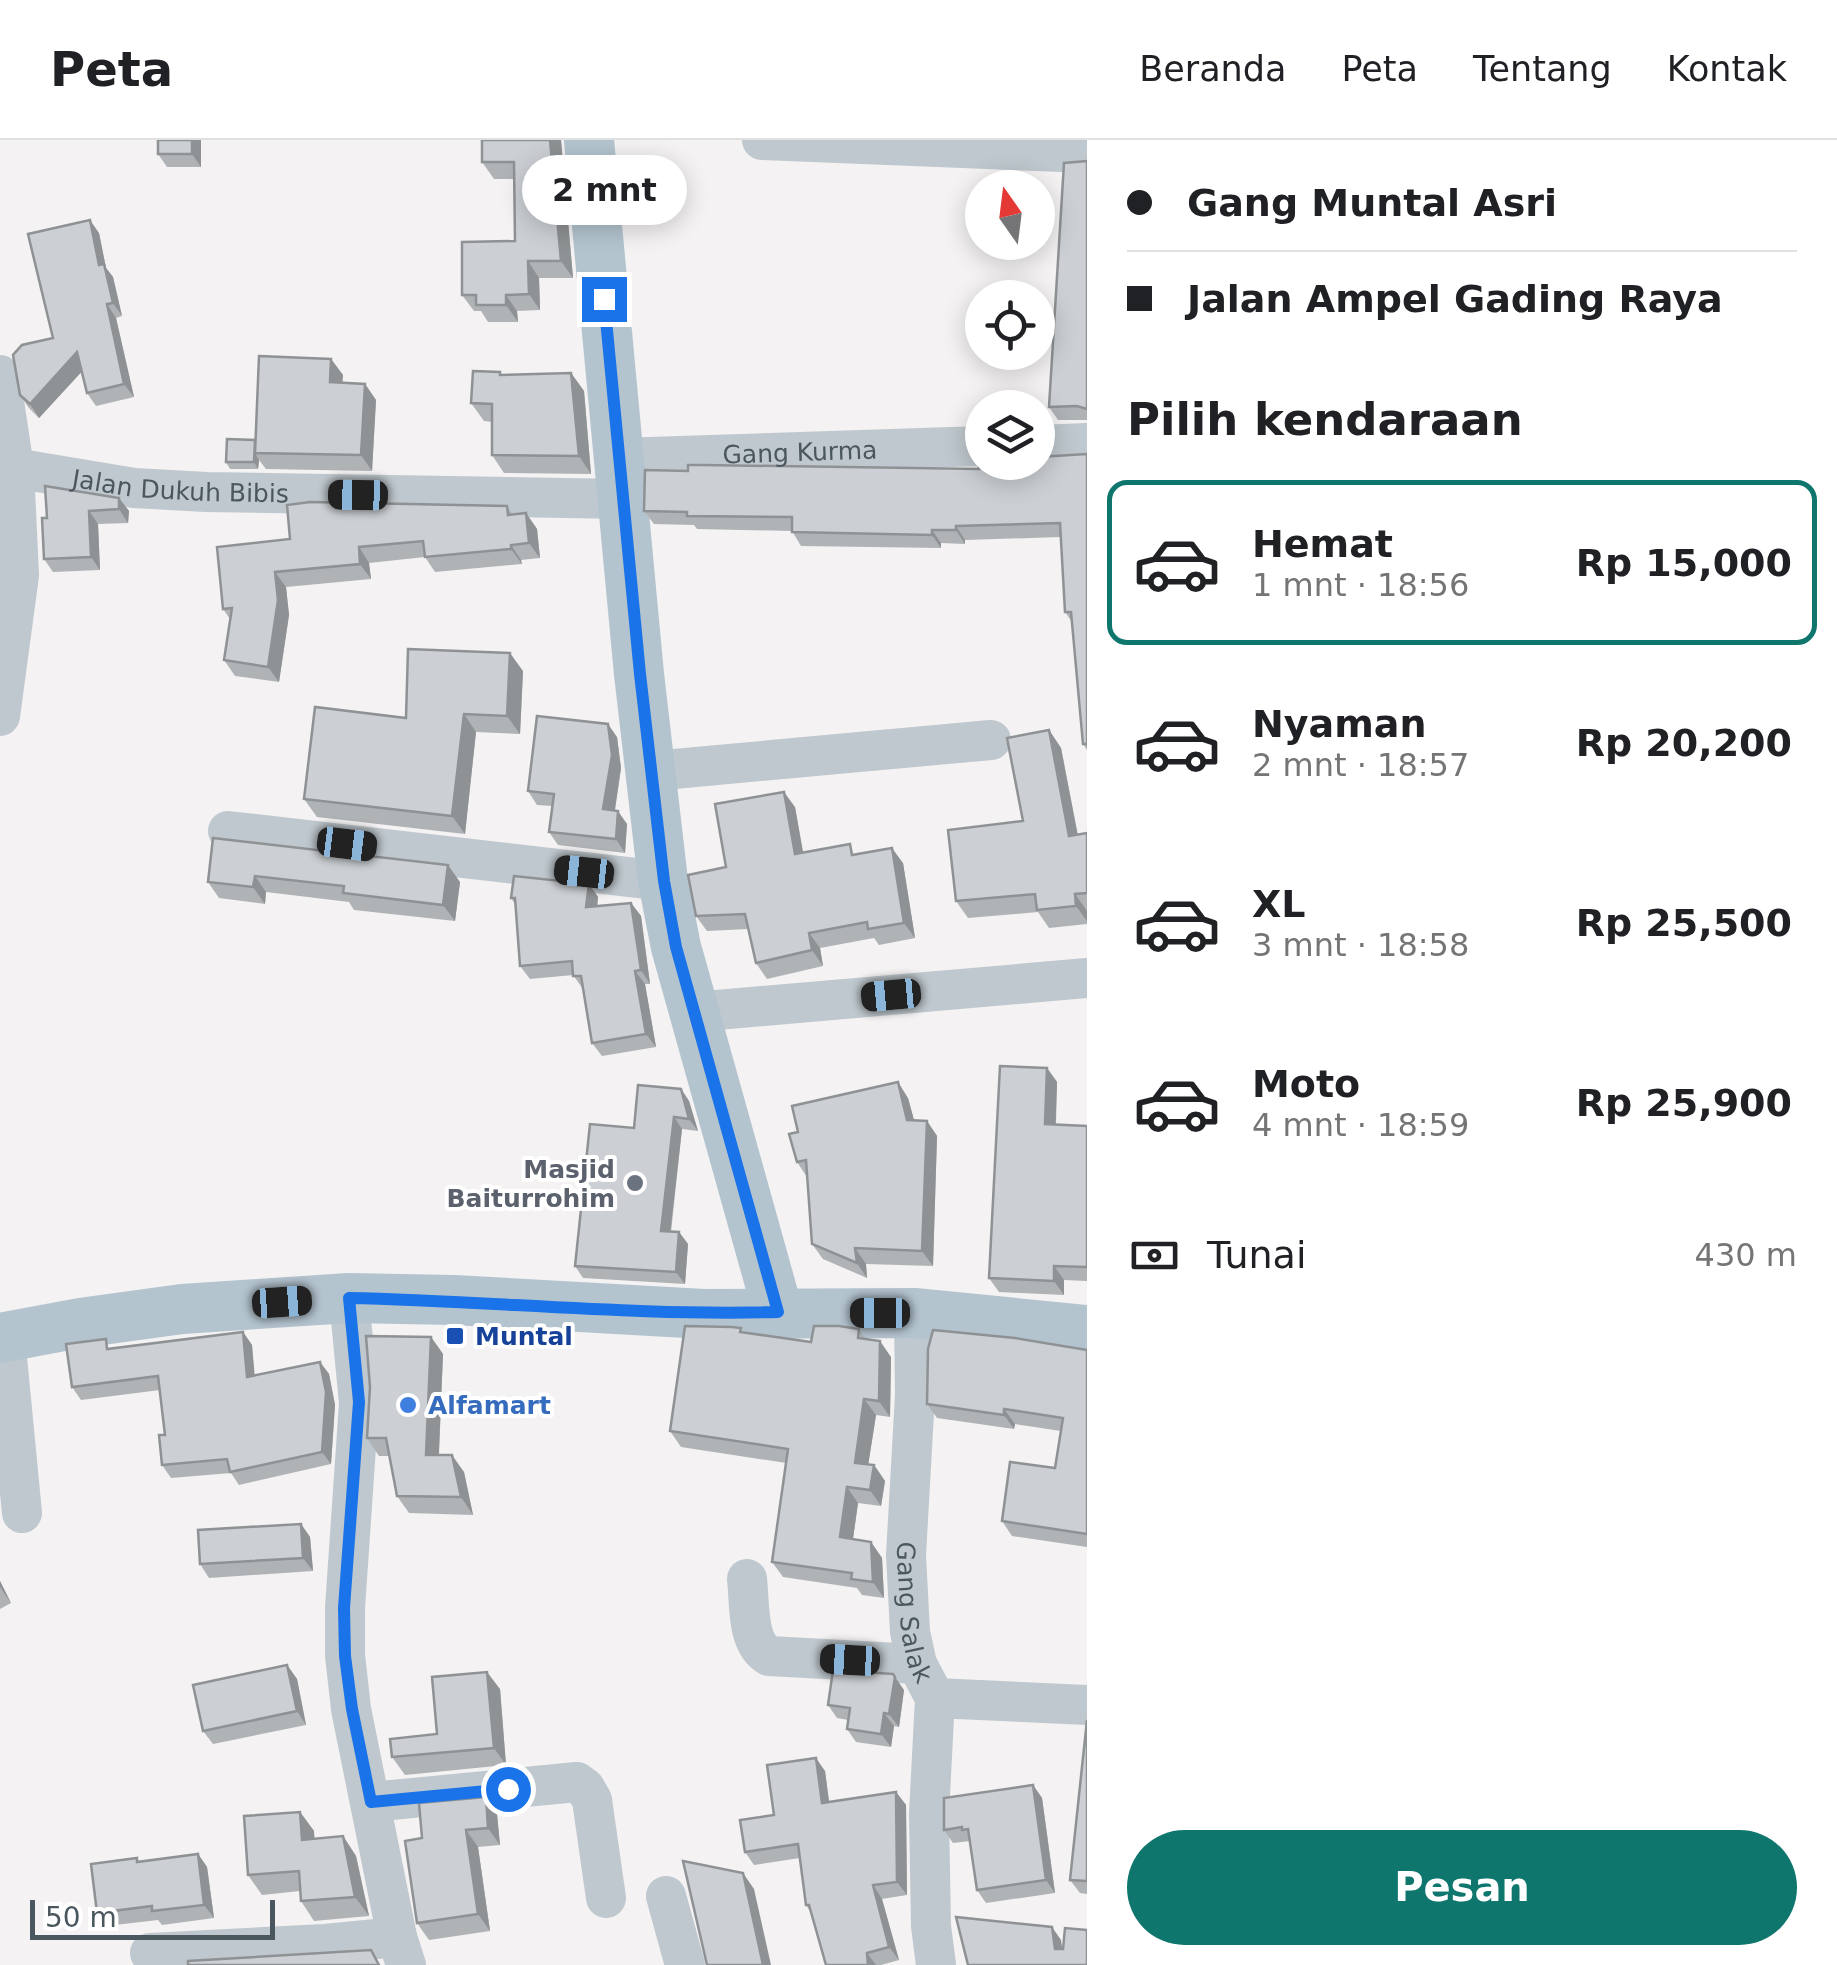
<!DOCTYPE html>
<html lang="id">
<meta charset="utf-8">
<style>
:root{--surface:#fff;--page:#f2f2f2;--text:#202124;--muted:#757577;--line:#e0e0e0;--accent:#0f766e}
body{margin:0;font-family:"DejaVu Sans",sans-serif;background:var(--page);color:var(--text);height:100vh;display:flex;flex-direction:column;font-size:38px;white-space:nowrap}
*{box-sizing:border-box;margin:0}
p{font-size:32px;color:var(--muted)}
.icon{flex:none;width:55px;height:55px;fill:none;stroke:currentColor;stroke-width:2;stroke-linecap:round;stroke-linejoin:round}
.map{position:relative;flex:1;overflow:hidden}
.panel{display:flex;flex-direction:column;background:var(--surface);width:750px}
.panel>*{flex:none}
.banner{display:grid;align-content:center;height:220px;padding:0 40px;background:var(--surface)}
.needle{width:65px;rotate:346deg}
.tools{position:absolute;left:965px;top:30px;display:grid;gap:20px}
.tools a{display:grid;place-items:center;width:90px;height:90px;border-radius:50%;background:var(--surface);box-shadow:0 5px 25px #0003;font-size:50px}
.scale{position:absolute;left:30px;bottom:25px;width:245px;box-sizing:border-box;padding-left:10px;border:5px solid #4b575f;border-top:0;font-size:28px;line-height:35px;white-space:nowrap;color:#4b575f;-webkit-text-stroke:8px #fff;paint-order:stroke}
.end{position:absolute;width:45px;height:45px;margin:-22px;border:12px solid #1a73e8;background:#fff;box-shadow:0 0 0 5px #fff}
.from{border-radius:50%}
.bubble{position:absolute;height:70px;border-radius:35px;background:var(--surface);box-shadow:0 5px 25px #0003;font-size:32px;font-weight:800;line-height:70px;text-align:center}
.car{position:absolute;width:30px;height:60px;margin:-30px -15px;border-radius:12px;box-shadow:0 0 8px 2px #0007;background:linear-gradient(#222 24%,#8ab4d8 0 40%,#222 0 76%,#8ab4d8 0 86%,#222 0)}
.banner b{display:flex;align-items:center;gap:35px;height:95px;font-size:38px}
.banner b+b{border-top:2px solid var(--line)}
.banner i{width:25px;height:25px;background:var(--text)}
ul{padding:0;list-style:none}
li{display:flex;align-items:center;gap:30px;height:165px;margin:0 20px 15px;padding:0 20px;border:5px solid transparent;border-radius:20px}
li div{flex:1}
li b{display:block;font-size:38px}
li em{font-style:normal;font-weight:800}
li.on{border-color:var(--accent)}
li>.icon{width:90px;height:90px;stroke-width:1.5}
h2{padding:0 40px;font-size:45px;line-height:120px}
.pay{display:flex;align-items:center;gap:25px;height:110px;padding:0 40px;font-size:38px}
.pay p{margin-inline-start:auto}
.button{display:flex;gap:20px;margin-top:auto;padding:20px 40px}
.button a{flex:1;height:115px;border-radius:60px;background:var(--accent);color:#fff;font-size:40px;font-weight:800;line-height:115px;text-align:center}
header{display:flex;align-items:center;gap:60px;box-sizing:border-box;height:140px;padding:0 50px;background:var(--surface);border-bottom:2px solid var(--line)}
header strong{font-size:48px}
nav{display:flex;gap:55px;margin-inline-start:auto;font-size:35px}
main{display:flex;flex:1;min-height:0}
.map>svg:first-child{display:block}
</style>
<header>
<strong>Peta</strong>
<nav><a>Beranda</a><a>Peta</a><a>Tentang</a><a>Kontak</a></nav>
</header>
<main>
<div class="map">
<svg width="1087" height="1825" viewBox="0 0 1087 1825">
<rect width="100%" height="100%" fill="#f4f2f2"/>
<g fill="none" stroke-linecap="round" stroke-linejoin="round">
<g stroke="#bfc8ce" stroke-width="40">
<path d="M762 0 1087 13"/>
<path d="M0 235 14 328 19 435 0 576"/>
<path d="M1038 305 1087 303"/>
<path id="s1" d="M618 318 982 306"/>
<path id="s2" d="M14 328 134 348 206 352 623 359"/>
<path d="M652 631 991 600"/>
<path d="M228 691 663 741"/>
<path d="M694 872 1087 838"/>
<path d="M349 1158 359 1263 345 1468V1515L351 1569 397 1797 406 1825"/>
<path id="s3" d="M914 1173 915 1255 906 1415 910 1492 917 1524 935 1558 929 1674 931 1786 936 1825"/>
<path d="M5 1197 22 1373"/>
<path d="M747 1439C750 1463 746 1503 769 1516L917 1524"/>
<path d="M935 1558 1087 1565"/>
<path d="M371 1662 577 1642 585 1648 592 1660 606 1758"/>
<path d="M666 1756 685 1825"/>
<path d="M150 1813 325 1804 397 1797"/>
</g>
<g stroke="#b4c4cf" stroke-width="50">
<path d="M589 0 639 534 663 741 676 807 778 1172"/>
<path d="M0 1198 80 1183 182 1169 349 1158 454 1160 704 1174 914 1173 1087 1190"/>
</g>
</g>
<g fill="#afb3b6">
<path d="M201 0V27H167L158 14Z"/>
<path d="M482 0H561L573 138H539L540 170 517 171 518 182H488L481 171H474L462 155 515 101 514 39H494L482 22Z"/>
<path d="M1087 21V280H1058L1049 267Z"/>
<path d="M99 93 106 128 113 137 122 176 116 178 134 257 96 266 87 253 82 231 39 278 29 268 20 255 53 198Z"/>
<path d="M331 219 343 235 342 243 365 244 376 260 372 331 266 329 259 320 258 329H230L226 322 255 300Z"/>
<path d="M571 233 584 251 591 334 504 333 492 315V282L484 281 471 263 502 235Z"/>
<path d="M1087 314V610L1083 604 1072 482 1065 472 1061 397 965 400V404L941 403V408L801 406 792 391 697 389 694 385 654 384 644 371 688 331 979 329Z"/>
<path d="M119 358 129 371 128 383 98 384 100 430 53 432 44 419 47 378Z"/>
<path d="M507 366 513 375 526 373 537 389 540 418 521 420 522 424 435 432 425 417 369 423 371 439 286 447 289 475 279 542 235 536 224 520 230 479 223 469 290 399Z"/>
<path d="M523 531 520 594 476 592 465 694 317 677 304 659 406 578Z"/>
<path d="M1049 590 1061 608 1078 695 1087 693V784L1049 788 1038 772 968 778 956 761 1023 681Z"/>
<path d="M617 597 621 628 615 670 627 684 625 713 558 705 549 692 552 666 537 665 528 651Z"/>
<path d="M795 667 803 713 857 714 903 723 915 798 879 805 874 798 820 808 823 826 767 839 756 823 748 789 707 791 696 776 726 727Z"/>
<path d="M213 698 460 742 455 781 354 770 349 762 266 752 265 764 219 758 208 742Z"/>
<path d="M589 744 598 757 597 766 631 763 641 776 650 844H645L656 907 602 916 592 903 583 849 573 835 530 839 520 826 515 764 511 758Z"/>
<path d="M1047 928 1057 942 1056 985 1087 986V1141L1064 1140V1155L999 1152 989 1138Z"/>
<path d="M681 949 689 961 698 991 682 989 671 1092H679L688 1104 685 1144 583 1138 575 1126 634 988Z"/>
<path d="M908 958 914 980 927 981 937 996 933 1126 866 1124 867 1138 823 1119 812 1104 807 1037 797 1022Z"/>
<path d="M859 1189 866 1200 891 1217 890 1277 876 1275 868 1325H874L885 1341 881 1366 858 1363 853 1399 871 1402 882 1418 884 1458 862 1455 857 1448 783 1437 772 1422 786 1323 681 1307 670 1291 744 1192 811 1202Z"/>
<path d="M243 1192 252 1205 254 1236 320 1222 329 1234 335 1265 331 1324 239 1345 231 1333 171 1338 162 1325 165 1295 160 1250 81 1260 72 1247 112 1208Z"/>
<path d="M431 1197 443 1214 439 1315 464 1332 473 1375 409 1373 397 1356 389 1316H379L367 1298Z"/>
<path d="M1087 1210V1407L1012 1396 1002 1381 1055 1328 1061 1291 1015 1284 1014 1289 937 1278 927 1264Z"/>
<path d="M301 1384 310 1397 313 1431 209 1438 200 1424Z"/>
<path d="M0 1441 11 1463 0 1469Z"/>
<path d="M287 1525 297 1539 306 1585 213 1604 203 1591Z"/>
<path d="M500 1549 506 1625 405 1635 392 1617 437 1594Z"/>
<path d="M904 1550 899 1587 894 1586 891 1607 856 1602 847 1589 848 1580 837 1578 828 1565Z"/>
<path d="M1087 1580V1754L1080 1753 1070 1740Z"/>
<path d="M825 1631 829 1662 896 1652 906 1665 907 1755 882 1759 899 1820 881 1825H826L810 1771 806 1765 800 1718 754 1725 745 1712Z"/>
<path d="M1033 1645 1042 1658 1055 1753 986 1763 977 1750 970 1701 953 1703 944 1690Z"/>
<path d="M300 1672 314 1691V1699L343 1696 356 1716 369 1776 314 1781 301 1761 300 1751 262 1755 248 1735Z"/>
<path d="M497 1674 500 1705 478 1707 490 1791 429 1800 417 1783 422 1698Z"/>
<path d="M198 1714 207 1727 214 1778 162 1785 158 1780 106 1786 97 1773 137 1718 139 1722Z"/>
</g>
<g fill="#8f9294">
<path d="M192 0H201V27L192 14Z"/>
<path d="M550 0H561L573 138 561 121Z"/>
<path d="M90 80 99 93 106 128 113 137 122 176 113 163 99 125Z"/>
<path d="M528 121 539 138 540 170 529 154Z"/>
<path d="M506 155 517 171 518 182 506 165Z"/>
<path d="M107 164 116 178 134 257 124 244Z"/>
<path d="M77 212 87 226 39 278 30 264Z"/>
<path d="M331 219 343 235 341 258 330 242Z"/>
<path d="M571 233 584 251 591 334 579 316Z"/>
<path d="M365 244 376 260 372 331 361 315Z"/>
<path d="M255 300V313L259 320 258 329 254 322Z"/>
<path d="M119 358 129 371 128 383 119 369Z"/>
<path d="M89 371 98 384 100 430 91 417Z"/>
<path d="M526 373 537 389 540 418 529 403Z"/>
<path d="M956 386 965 400V404L956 390Z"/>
<path d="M932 390 941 403V408L932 395Z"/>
<path d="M511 405 521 420 522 424 511 409Z"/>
<path d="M359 407 369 423 371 439 360 424Z"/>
<path d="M275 432 286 447 289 475 279 542 268 527Z"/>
<path d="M510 513 523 531 520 594 507 576Z"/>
<path d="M464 574 476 592 465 694 452 676Z"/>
<path d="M608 584 617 597 621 628 613 682 603 669Z"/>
<path d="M1049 590 1061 608 1081 713 1069 696Z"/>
<path d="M784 652 795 667 806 729 795 714Z"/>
<path d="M618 671 627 684 625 713 616 699Z"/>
<path d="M892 708 903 723 915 798 904 783Z"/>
<path d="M448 725 460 742 455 781 443 765Z"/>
<path d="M255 736 266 752 265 764 253 747Z"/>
<path d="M589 744 598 757 596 780 586 767Z"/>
<path d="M1075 754 1087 771V781L1076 766Z"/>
<path d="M631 763 641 776 650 844 641 830Z"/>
<path d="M809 793 820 808 823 826 812 810Z"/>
<path d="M635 831 645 844 656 907 646 894Z"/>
<path d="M1047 928 1057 942 1055 999 1045 984Z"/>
<path d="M898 942 908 958 918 995 907 980Z"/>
<path d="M681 949 689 961 698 991 689 979Z"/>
<path d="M674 977 682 989 669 1103 661 1091Z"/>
<path d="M927 981 937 996 933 1126 922 1111Z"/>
<path d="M679 1092 688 1104 685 1144 676 1132Z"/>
<path d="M855 1108 866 1124 867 1138 857 1123Z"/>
<path d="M1054 1126 1064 1140V1155L1054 1141Z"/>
<path d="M243 1192 252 1205 256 1250 247 1237Z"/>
<path d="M431 1197 443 1214 438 1332 426 1315Z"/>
<path d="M880 1201 891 1217 890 1277 879 1261Z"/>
<path d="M320 1222 329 1234 335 1265 331 1324 322 1312Z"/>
<path d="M864 1259 876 1275 866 1339 855 1323Z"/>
<path d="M1004 1269 1015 1284 1014 1289 1004 1275Z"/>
<path d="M452 1315 464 1332 473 1375 461 1357Z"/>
<path d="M874 1325 885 1341 881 1366 870 1350Z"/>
<path d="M847 1347 858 1363 851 1413 840 1397Z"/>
<path d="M301 1384 310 1397 313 1431 303 1418Z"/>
<path d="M871 1402 882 1418 884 1458 873 1442Z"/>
<path d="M0 1441 11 1463 0 1447Z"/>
<path d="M287 1525 297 1539 306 1585 297 1571Z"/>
<path d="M487 1532 500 1549 506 1625 494 1608Z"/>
<path d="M893 1534 904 1550 899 1587 889 1574Z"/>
<path d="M884 1573 894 1586 891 1607 881 1594Z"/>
<path d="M816 1618 825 1631 831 1676 822 1663Z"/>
<path d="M1033 1645 1042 1658 1055 1753 1046 1740Z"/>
<path d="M896 1652 906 1665 907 1755 897 1742Z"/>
<path d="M486 1657 497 1674 500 1705 488 1688Z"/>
<path d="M300 1672 314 1691 316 1719 302 1700Z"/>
<path d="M466 1690 478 1707 490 1791 478 1774Z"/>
<path d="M343 1696 356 1716 369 1776 355 1757Z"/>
<path d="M198 1714 207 1727 214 1778 204 1765Z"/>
<path d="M743 1733 754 1749 771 1825H763Z"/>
<path d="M873 1745 882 1759 899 1820 889 1807Z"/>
<path d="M1052 1787 1061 1800 1064 1822 1055 1809Z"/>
<path d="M867 1813 876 1825H868Z"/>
</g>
<g fill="#ccd0d4" stroke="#8f9294" stroke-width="2.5">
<rect x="158" y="0" width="34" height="14"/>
<path d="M482 0H550L561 121H528L529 154 506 155V165H476V155H462V102L515 101 514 22H482Z"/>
<path d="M1087 21V269L1077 266 1049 267 1064 23Z"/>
<path d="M90 80 99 125 104 124 113 163 107 164 124 244 87 253 77 212 30 264 20 255 13 215 22 205 53 198 28 94Z"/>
<path d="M259 216 331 219 330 242 365 244 361 315 255 313Z"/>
<path d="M473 231 500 232V235L571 233 579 316 492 315V264L471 263Z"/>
<path d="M227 299 255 300 254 322H226Z"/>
<path d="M1087 314V604H1083L1071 472H1065L1060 383 956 386V390H932V395L792 392V377L687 376V372L644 371 645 330 688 331V325H703L979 329 978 320 982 319V322H1038V317Z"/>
<path d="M45 346 119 358V369L89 371 91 417 44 419 42 378H47Z"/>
<path d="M310 362 507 366 508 375 526 373 529 403 511 405V409L425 417 423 401 359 407 360 424 275 432 278 460 268 527 224 520 232 468 223 469 217 407 290 399 287 365Z"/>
<path d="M408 509 510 513 507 576 464 574 452 676 304 659 315 567 406 578Z"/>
<path d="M537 576 608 584 612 615 603 669 618 671 616 699 549 692 554 654 528 651Z"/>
<path d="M1049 590 1069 696 1087 693V753L1075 754 1076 766 1037 770 1035 754 956 761 948 690 1023 681 1007 598Z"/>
<path d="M784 652 795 714 850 704 852 715 892 708 904 783 868 789 867 782 809 793 812 810 756 823 745 774 696 776 688 735 726 727 715 664Z"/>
<path d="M213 698 448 725 443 765 343 753 344 746 255 736 253 747 208 742Z"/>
<path d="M514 736 589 744 586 767 631 763 641 830 635 831 646 894 592 903 581 836H573L572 821 520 826 515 758H511Z"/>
<path d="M1000 926 1047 928 1045 984 1087 986V1127L1054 1126V1141L989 1138Z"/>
<path d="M898 942 907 980 927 981 922 1111 855 1108 857 1123 812 1104 806 1020 797 1022 789 994 798 992 792 966Z"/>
<path d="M638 945 681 949 689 979 674 977 661 1091 679 1092 676 1132 575 1126 590 984 634 988Z"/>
<path d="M685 1186 732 1187 741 1188 740 1192 811 1202 814 1186H839L859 1189 858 1198 880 1201 879 1261 864 1259 855 1323 874 1325 870 1350 847 1347 840 1397 871 1402 873 1442 851 1439 852 1433 772 1422 788 1309 670 1291Z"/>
<path d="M933 1190 1015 1198 1087 1210V1394L1002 1381 1010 1322 1055 1328 1063 1278 1004 1269V1275L927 1264 928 1209Z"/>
<path d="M243 1192 247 1237 320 1222 326 1252 322 1312 230 1332 227 1319 162 1325 159 1295H165L158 1236 72 1247 66 1204 106 1199 107 1209Z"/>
<path d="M366 1196 431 1197 426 1315H452L461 1357 397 1356 386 1298H367L370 1247Z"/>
<path d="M301 1384 303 1418 200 1424 198 1390Z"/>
<path d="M287 1525 297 1571 203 1591 193 1545Z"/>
<path d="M833 1530 893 1534 895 1537 889 1574 884 1573 881 1594 847 1589 850 1568 828 1565Z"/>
<path d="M487 1532 494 1608 392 1617 390 1599 437 1594 432 1537Z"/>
<path d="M1087 1580V1741L1070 1740Z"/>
<path d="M816 1618 822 1663 896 1652 897 1742 873 1745 889 1807 867 1813 868 1825H826L809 1765H806L798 1704 745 1712 740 1680 774 1675 767 1625Z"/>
<path d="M1033 1645 1046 1740 977 1750 968 1689 962 1690V1687L944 1690V1658Z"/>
<path d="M486 1657 488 1688 466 1690 478 1774 417 1783 405 1701 422 1698 419 1663Z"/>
<path d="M300 1672 302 1700 343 1696 355 1757 301 1761 299 1731 248 1735 244 1676Z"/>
<path d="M198 1714 204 1765 152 1771V1766L97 1773 91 1724 137 1718V1722Z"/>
<path d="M683 1721 743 1733 763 1825H707Z"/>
<path d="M956 1777 1052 1787 1055 1809H1063L1065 1788 1087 1790V1825H968Z"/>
<path d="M371 1810 379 1825H188V1821Z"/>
</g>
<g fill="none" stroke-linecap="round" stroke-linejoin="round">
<path stroke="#1a73e8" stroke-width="12" d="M508 1649 371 1662 352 1569 345 1516 344 1468 359 1262 349 1158C492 1161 635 1176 778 1172L676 807 664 741 640 534 604 159"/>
</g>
<circle fill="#6b7280" stroke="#fff" stroke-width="4" cx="635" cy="1043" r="10"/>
<rect fill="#1a4fb4" stroke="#fff" stroke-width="4" x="445" y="1186" width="20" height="20" rx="5"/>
<circle fill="#3f7fe0" stroke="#fff" stroke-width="4" cx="408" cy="1265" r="10"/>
<g text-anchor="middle" stroke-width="8" stroke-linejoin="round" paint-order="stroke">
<g font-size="25" fill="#4b575f" stroke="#fff">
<text dy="9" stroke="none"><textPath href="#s1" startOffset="182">Gang Kurma</textPath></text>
<text dy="9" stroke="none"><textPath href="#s2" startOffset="168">Jalan Dukuh Bibis</textPath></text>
<text dy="9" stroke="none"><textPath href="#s3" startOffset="300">Gang Salak</textPath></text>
</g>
<g font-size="25" font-weight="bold" fill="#5b616d" stroke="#fff" text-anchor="end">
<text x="615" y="1038">Masjid<tspan x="615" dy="29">Baiturrohim</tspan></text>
</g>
<g font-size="25" font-weight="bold" fill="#164399" stroke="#fff" text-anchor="start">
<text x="475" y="1205">Muntal</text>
</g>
<g font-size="25" font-weight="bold" fill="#366cbe" stroke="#fff" text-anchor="start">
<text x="428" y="1274">Alfamart</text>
</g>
</g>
</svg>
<div class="tools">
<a><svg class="needle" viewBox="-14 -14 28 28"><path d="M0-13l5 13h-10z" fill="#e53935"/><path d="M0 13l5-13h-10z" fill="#757577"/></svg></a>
<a><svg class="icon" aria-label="locate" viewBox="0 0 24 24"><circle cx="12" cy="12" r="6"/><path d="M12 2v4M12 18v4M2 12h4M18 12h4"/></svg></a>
<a><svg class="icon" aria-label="layers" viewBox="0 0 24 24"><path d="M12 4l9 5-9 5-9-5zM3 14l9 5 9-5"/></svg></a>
</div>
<div class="scale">50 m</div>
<i class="end from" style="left:508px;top:1649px"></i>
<i class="end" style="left:604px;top:159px"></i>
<div class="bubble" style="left:522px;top:15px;width:165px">2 mnt</div>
<i class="car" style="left:358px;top:355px;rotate:271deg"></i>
<i class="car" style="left:347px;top:704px;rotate:97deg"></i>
<i class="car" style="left:584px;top:732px;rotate:276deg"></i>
<i class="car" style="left:891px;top:855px;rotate:265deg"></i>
<i class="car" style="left:282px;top:1162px;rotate:86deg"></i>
<i class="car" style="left:880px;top:1173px;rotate:270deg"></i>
<i class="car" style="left:850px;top:1520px;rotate:273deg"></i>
</div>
<section class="panel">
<div class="banner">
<b><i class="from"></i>Gang Muntal Asri</b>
<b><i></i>Jalan Ampel Gading Raya</b>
</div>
<h2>Pilih kendaraan</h2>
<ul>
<li class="on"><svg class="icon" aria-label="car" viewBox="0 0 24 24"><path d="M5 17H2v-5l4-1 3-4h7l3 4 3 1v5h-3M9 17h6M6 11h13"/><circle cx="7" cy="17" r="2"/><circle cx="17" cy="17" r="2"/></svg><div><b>Hemat</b><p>1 mnt · 18:56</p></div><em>Rp 15,000</em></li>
<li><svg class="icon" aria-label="car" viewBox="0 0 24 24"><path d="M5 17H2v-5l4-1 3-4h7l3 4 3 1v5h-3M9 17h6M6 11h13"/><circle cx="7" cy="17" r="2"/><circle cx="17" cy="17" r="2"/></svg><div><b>Nyaman</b><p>2 mnt · 18:57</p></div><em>Rp 20,200</em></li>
<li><svg class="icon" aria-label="car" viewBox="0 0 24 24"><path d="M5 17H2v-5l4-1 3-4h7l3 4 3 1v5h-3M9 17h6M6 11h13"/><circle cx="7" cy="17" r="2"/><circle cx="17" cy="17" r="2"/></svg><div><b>XL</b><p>3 mnt · 18:58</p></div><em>Rp 25,500</em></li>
<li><svg class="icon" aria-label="car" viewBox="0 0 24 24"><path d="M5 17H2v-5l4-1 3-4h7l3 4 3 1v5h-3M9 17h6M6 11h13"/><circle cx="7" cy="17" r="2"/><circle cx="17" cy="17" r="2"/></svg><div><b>Moto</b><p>4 mnt · 18:59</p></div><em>Rp 25,900</em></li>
</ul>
<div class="pay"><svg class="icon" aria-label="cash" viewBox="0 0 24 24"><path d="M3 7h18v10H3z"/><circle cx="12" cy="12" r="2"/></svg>Tunai<p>430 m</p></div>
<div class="button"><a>Pesan</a></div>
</section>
</main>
